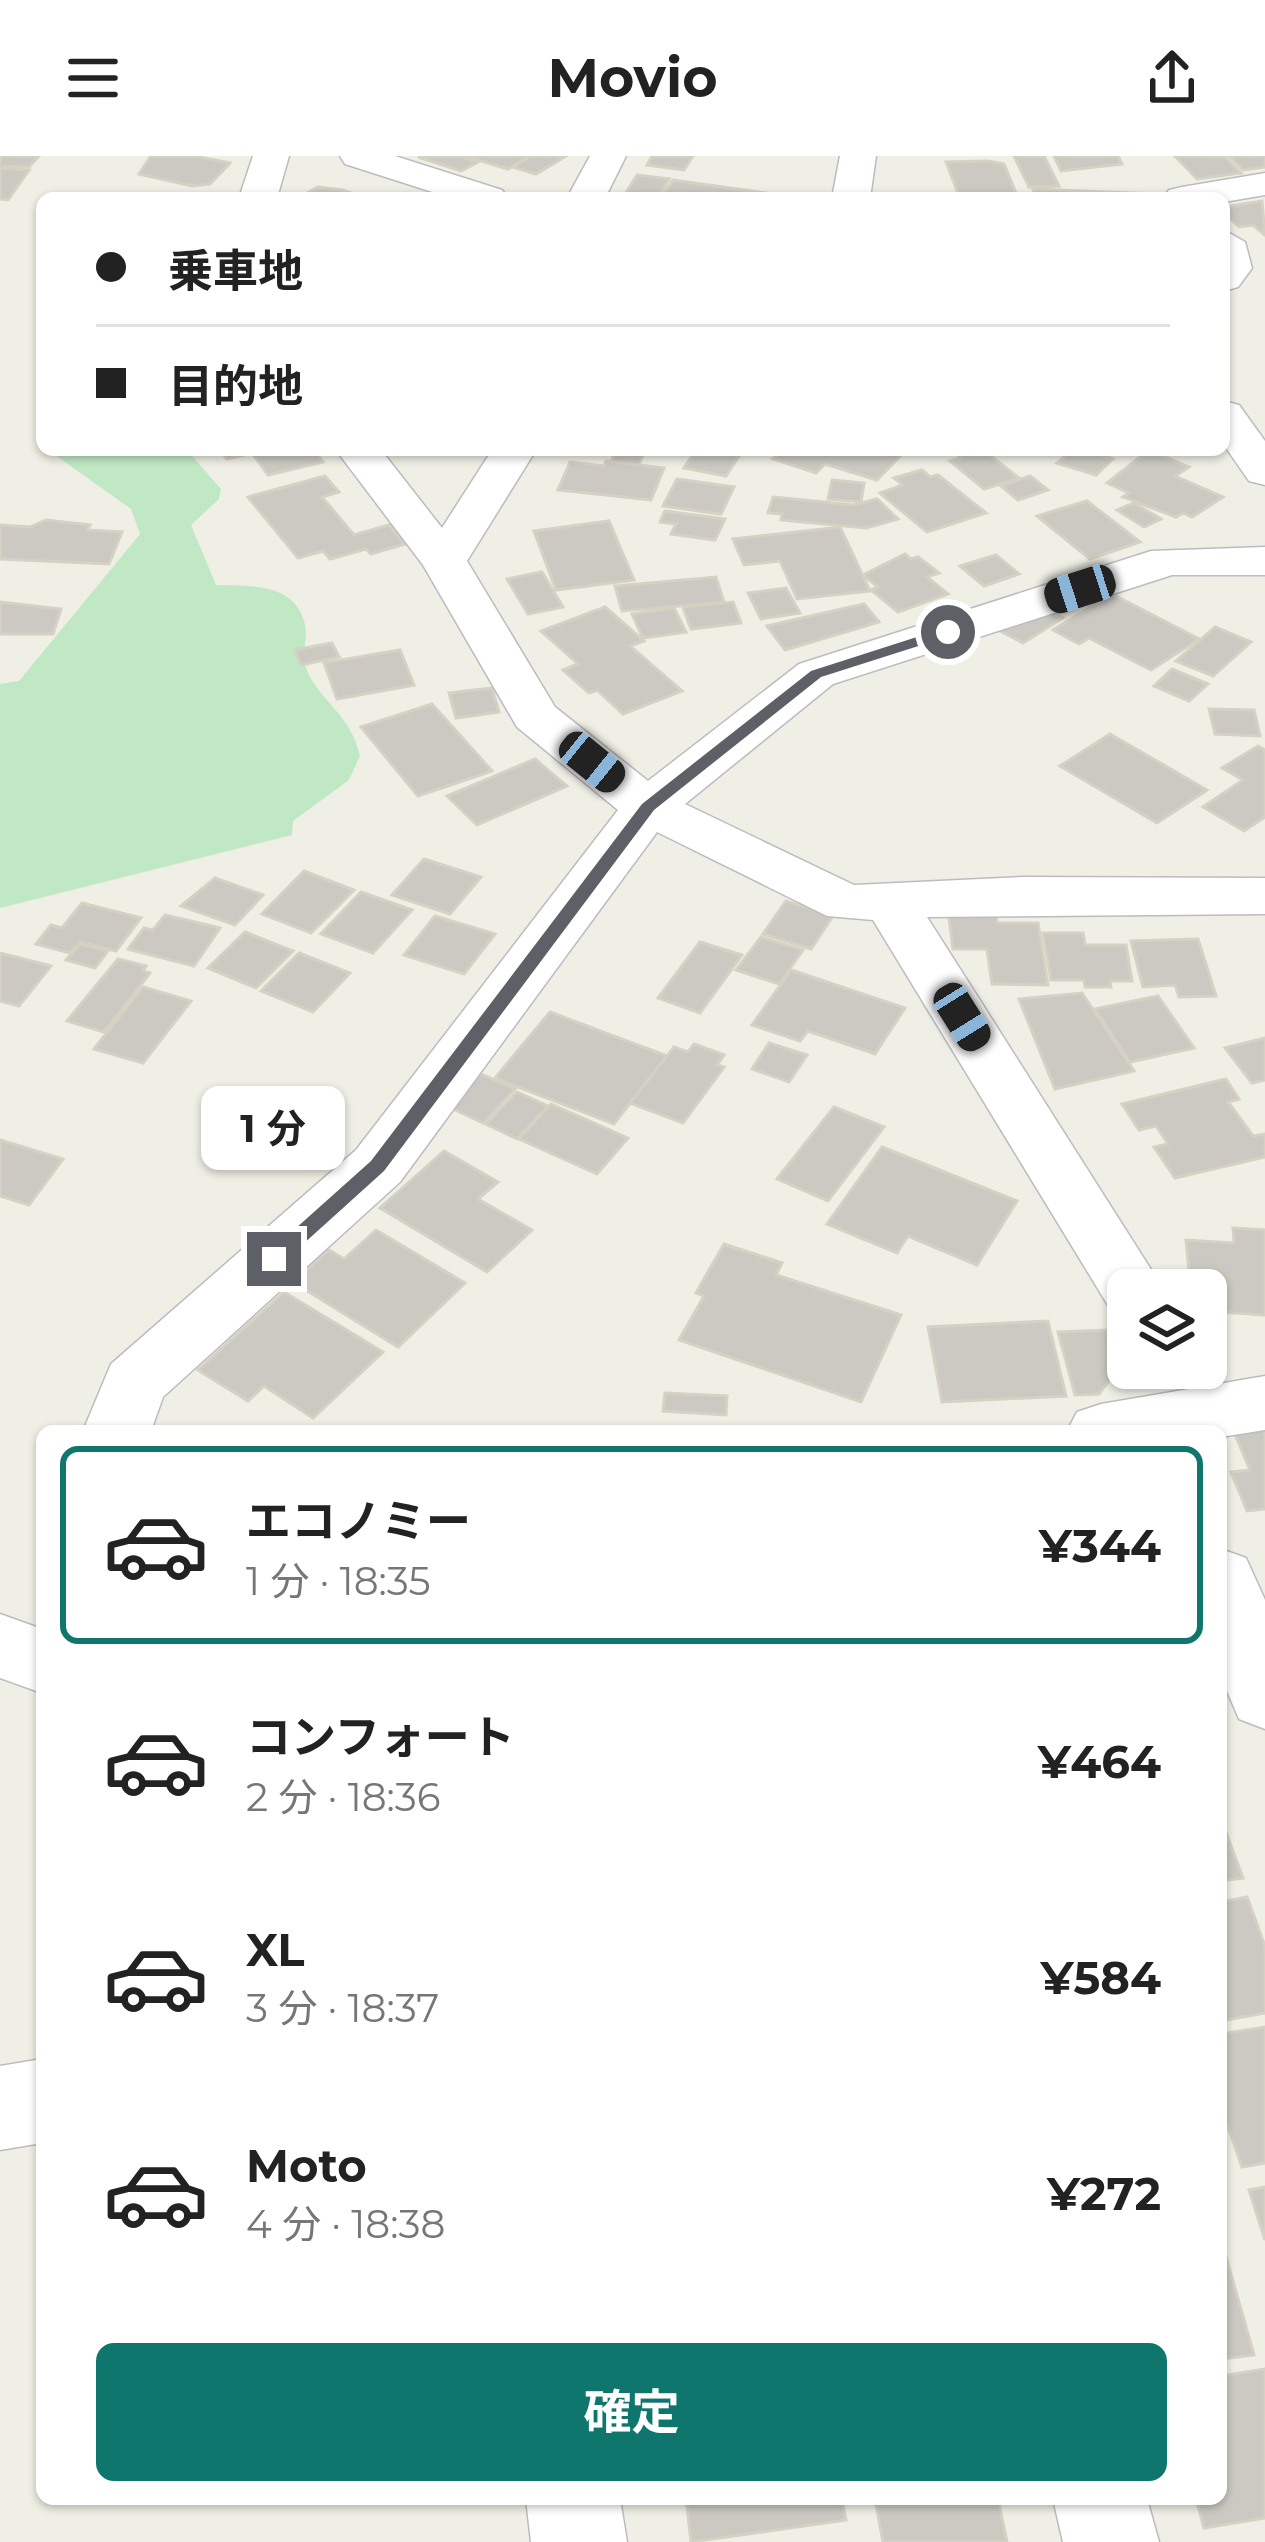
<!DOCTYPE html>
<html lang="ja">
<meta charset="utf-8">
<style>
:root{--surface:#fff;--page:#f2f2f2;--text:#222;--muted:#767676;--line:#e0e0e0;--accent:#0f766e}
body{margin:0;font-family:Montserrat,"Noto Sans JP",sans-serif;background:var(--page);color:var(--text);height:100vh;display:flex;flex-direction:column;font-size:45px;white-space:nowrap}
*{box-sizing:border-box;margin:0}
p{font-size:39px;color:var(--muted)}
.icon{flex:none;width:66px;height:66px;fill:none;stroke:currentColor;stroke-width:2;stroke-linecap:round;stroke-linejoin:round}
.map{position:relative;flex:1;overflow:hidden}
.panel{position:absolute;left:36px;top:1269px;width:1191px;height:1080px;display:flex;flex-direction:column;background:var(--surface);border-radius:18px;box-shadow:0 3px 9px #0004}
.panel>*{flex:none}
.banner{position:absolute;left:36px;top:36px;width:1194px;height:264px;border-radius:18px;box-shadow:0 3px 9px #0004;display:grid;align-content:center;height:264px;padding:0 60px;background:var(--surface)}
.buttons{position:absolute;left:1107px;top:1113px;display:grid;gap:24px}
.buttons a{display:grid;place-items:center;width:120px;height:120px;border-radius:18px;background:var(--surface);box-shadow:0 3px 9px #0004;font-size:60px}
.end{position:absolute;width:54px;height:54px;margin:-27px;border:15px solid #5d6066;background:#fff;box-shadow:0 0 0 6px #fff}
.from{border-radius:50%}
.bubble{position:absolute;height:84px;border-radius:18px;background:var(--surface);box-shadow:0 3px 9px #0004;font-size:39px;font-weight:700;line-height:84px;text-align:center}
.car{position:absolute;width:36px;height:72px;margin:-36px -18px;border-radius:15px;box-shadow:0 0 9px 3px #0007;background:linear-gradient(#222 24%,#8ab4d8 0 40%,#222 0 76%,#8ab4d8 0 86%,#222 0)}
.banner b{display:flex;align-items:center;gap:42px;height:114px;font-size:45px}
.banner b+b{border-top:3px solid var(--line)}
.banner i{width:30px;height:30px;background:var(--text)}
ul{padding:21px 0 0;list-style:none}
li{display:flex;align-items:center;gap:36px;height:198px;margin:0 24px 18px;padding:0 36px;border:6px solid transparent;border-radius:18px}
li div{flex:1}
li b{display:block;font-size:45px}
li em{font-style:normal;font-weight:700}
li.on{border-color:var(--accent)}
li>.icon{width:108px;height:108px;stroke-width:1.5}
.action{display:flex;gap:24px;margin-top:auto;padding:24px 60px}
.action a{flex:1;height:138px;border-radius:18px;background:var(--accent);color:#fff;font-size:48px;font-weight:700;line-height:138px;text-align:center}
header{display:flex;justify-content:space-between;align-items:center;height:156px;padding:0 60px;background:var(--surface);font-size:54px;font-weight:700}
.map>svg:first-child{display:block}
</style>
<header><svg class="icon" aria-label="menu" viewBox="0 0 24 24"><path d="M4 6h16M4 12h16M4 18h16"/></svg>Movio<svg class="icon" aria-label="share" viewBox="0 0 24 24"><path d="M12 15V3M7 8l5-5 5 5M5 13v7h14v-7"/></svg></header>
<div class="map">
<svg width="1265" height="2386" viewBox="0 0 1265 2386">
<rect width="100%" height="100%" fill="#f0efe5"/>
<path fill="#c1e8c5" d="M48 294H187L221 333 219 343 191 369 216 429C248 430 293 426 304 465 309 479 301 498 306 512 318 544 351 558 360 600L349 624 293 665 292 679 0 752V528L19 525 140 378 131 353Z"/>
<g fill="#cbc9c2" stroke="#d5d1c3" stroke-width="3">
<path d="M0 0H39L29 11 0 10Z"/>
<path d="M151 0H194L230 7 210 28 192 30 139 18Z"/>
<path d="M460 0 478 6 461 15 418 1Z"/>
<path d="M465 0H530L508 13Z"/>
<path d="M531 0H566L536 18 513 11Z"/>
<path d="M652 0H693L684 14 647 9Z"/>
<path d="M1014 0H1044L1059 30 1029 31Z"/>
<path d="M1054 0H1118L1122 8 1061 15Z"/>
<path d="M1175 0 1225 1 1241 17 1197 23Z"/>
<path d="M1229 0H1265V11L1243 14Z"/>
<path d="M988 5 1004 8 1018 42H960L946 6Z"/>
<path d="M0 12 29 14 8 44 0 43Z"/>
<path d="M637 19 669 23 657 42 624 40Z"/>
<path d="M673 24 779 39 660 42Z"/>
<path d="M318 31 342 34 366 42H298Z"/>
<path d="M1033 33 1156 38 1157 42H1035Z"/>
<path d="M1262 45 1265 79 1253 69 1239 71 1224 57V51Z"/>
<path d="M220 294H314L323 306 268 319 252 297 227 303Z"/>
<path d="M616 294H645L639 309 611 306Z"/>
<path d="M696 294H743L726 320 684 312Z"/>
<path d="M783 294H906L877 324 825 308 816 317 773 303Z"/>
<path d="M983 294 1019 322 984 333 950 305 961 302 953 295Z"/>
<path d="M1072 294H1086L1113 303 1096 319 1057 307Z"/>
<path d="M1149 294 1189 311 1175 320 1223 341 1192 361 1183 357 1176 361 1123 341 1129 337 1107 327Z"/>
<path d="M606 305 664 312 651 344 558 334 570 306 604 310Z"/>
<path d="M922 314 930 321 938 319 986 357 927 376 880 337 903 329 894 322Z"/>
<path d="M325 320 339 336 322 341 354 379 389 369 405 388 371 398 366 393 330 403 323 395 298 402 248 341Z"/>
<path d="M1030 320 1048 334 1018 344 1001 330Z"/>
<path d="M677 323 734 331 721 358 663 350Z"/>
<path d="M832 324 864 327 861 346 828 343Z"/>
<path d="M773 341 854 349 877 343 898 363 866 372 781 364 782 358 768 357Z"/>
<path d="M1087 345 1140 386 1090 403 1037 360Z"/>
<path d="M1134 347 1161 363 1144 371 1117 354Z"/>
<path d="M665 355 725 363 715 384 671 378 676 368 660 366Z"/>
<path d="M46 364 90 369 87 374 122 376 109 408 0 403V369L30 371Z"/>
<path d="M609 365 634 424 556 434 534 375Z"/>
<path d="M840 371 870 435 797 443 780 405 744 409 733 383Z"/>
<path d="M905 398 911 403 918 401 939 417 927 421 948 438 898 456 871 434 878 431 863 419Z"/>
<path d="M996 399 1019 418 984 430 960 410Z"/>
<path d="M542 416 563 451 528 458 507 423Z"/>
<path d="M716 421 724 446 622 455 615 430Z"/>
<path d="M786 432 800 457 761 463 748 437Z"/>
<path d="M1112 438 1199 483 1151 514 1089 482 1079 488 1053 474Z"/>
<path d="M0 446 61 453 53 478H0Z"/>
<path d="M733 446 741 467 691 473 683 451Z"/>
<path d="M864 448 879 466 785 494 767 470Z"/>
<path d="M1037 449 1063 462 1023 487 991 470Z"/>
<path d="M605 451 644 485 630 490 682 535 623 558 597 534 589 537 563 514 578 508 541 475Z"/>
<path d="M674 452 686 476 643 482 632 458Z"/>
<path d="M1215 471 1251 486 1213 520 1176 505Z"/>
<path d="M332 487 339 501 301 509 295 494Z"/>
<path d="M400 494 414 529 337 543 324 507Z"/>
<path d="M1172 513 1208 528 1189 545 1154 530Z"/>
<path d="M492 532 499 556 456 562 449 537Z"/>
<path d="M432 548 492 615 418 640 361 571Z"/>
<path d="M1209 553 1254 554 1260 580 1215 578Z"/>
<path d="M1110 578 1207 634 1157 667 1060 610Z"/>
<path d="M1258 590 1265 594V661L1244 675 1203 651 1243 624 1222 612Z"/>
<path d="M535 603 567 630 477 669 447 640Z"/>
<path d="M424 703 481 721 450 758 392 739Z"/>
<path d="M304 715 354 734 311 777 262 758Z"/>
<path d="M215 722 263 739 235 769 181 750Z"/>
<path d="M361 736 412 754 373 797 321 778Z"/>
<path d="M786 745 833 760 811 793 763 778Z"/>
<path d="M82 747 141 762 116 795 80 786 70 797 36 788 51 769 62 772Z"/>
<path d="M948 753H996L997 767H1038L1048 829 992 828 987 793H953Z"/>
<path d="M165 759 220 772 194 810 128 793 144 772 153 774Z"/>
<path d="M435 760 495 778 464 818 404 799Z"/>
<path d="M245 776 293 795 256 832 208 812Z"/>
<path d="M1043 777H1083L1085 789H1126L1132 825H1110L1111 831H1085L1084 824H1051Z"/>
<path d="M761 781 803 794 779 828 736 814Z"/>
<path d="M1198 783 1216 840 1179 841 1175 829 1143 831 1131 785Z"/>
<path d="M700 786 742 799 700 857 658 842Z"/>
<path d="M80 788 108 795 95 812 66 804Z"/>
<path d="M0 797 51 810 19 850 0 845Z"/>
<path d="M299 797 350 817 313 856 261 835Z"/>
<path d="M118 803 146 810 143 815 150 817 104 876 67 865Z"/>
<path d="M791 814 905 852 875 898 808 875 800 885 752 869Z"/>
<path d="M143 831 191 845 143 907 94 893Z"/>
<path d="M1082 837 1134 915 1055 933 1019 843Z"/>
<path d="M1158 840 1194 892 1130 906 1095 853Z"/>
<path d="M550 856 667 900 614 968 495 922Z"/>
<path d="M1265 882V924L1252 927 1225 892Z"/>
<path d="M769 887 807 899 789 926 752 913Z"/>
<path d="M694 888 724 899 717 909 724 911 683 967 630 947 674 891 688 896Z"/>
<path d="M479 917 515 933 483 967 447 950Z"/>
<path d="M1226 923 1239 943 1228 946 1253 980 1265 978V1001L1175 1022 1154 991 1168 988 1156 970 1139 974 1122 948Z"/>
<path d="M517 936 548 950 517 983 486 968Z"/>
<path d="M551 948 628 982 597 1018 519 983Z"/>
<path d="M834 951 884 971 828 1045 777 1023Z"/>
<path d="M0 984 63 1003 29 1049 0 1040Z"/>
<path d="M882 991 1017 1045 977 1109 908 1080 897 1097 827 1068Z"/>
<path d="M444 995 498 1026 478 1043 532 1074 487 1116 380 1052Z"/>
<path d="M1233 1072 1265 1074V1159L1206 1155V1134H1191L1186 1084 1234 1087Z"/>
<path d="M376 1074 465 1127 398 1191 293 1126 329 1094 344 1103Z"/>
<path d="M724 1088 782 1107 776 1119 901 1159 861 1246 679 1184 704 1140 696 1137Z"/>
<path d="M284 1136 383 1196 313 1262 264 1230 248 1245 198 1214Z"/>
<path d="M1048 1165 1066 1240 942 1246 928 1171Z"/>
<path d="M1107 1174 1117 1214 1099 1238 1075 1239 1058 1176Z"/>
<path d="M665 1237 727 1240 726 1259 663 1255Z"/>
<path d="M1265 1272V1353L1247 1355 1231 1316 1250 1314 1234 1276Z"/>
<path d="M1221 1663 1243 1722 1221 1725Z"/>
<path d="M1247 1741 1265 1790V1857L1221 1865V1746Z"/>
<path d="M1265 1871V2007L1242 2011 1221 1950V1878Z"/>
<path d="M1265 2031V2084L1249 2034Z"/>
<path d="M1221 2083 1254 2199 1221 2203Z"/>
<path d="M1265 2213V2362L1204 2372 1196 2343H1221V2220Z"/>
<path d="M686 2343H842L846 2364 691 2386Z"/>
<path d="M875 2343H998L1007 2386H883Z"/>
</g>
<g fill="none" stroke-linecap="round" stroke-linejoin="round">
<g stroke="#babcc1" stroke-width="3">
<g id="minor">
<path d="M253 0H289L277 42H239Z"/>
<path d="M340 0H395L502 34 508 42H451L345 8Z"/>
<path d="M590 0H626L605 42H567Z"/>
<path d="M840 0H876L870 42H832Z"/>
<path d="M1265 17V39L1224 46V42H1163L1169 34 1182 31Z"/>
<path d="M1224 74 1245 86 1252 112 1238 131 1224 135Z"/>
<path d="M1224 245 1239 249 1265 285V329L1249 325 1224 289Z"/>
<path d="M336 294H381L442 372 492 294H536L467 405 555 551 648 625 799 508 1151 395 1265 391V419H1172L833 528 685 648 854 729 1023 721 1265 722V758L927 761 1164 1134H1128V1157L1109 1151 873 764 827 760 657 676 400 1026 163 1241 151 1275H83L111 1208 356 994 618 654 517 571 423 409Z"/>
<path d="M1265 1220V1274L1221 1281V1275H1067L1077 1256 1101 1248Z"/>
<path d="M1221 1393 1246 1402 1265 1444V1573L1239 1563 1221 1521Z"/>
<path d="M0 1458 42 1473V1537L0 1522Z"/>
<path d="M42 1903V1987L0 1994V1910Z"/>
<path d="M526 2343H620L627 2386H531Z"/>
<path d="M1053 2343H1147L1159 2386H1063Z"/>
</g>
</g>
<use href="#minor" fill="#fff" fill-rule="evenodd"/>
</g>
<path fill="#5d6066" d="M948 471 953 479 821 521 654 654 384 1015 281 1108H267V1098L371 1005 642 648 811 515Z"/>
</svg>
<div class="buttons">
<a><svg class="icon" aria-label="layers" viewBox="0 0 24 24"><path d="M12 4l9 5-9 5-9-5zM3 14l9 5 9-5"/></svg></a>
</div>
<i class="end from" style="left:948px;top:476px"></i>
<i class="end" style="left:274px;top:1103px"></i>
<div class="bubble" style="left:201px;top:930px;width:144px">1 分</div>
<i class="car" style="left:1080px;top:433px;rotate:252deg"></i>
<i class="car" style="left:592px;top:606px;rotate:129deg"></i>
<i class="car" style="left:962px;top:861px;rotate:148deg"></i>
<div class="banner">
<b><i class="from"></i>乗車地</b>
<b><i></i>目的地</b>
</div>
<section class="panel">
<ul>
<li class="on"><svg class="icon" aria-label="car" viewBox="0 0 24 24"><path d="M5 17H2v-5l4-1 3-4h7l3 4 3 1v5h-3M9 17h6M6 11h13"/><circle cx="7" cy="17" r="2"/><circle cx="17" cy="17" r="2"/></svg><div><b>エコノミー</b><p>1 分 · 18:35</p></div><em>¥344</em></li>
<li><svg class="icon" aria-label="car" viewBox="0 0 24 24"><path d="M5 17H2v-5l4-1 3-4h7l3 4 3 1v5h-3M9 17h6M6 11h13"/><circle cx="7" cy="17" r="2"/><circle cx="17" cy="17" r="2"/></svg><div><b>コンフォート</b><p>2 分 · 18:36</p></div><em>¥464</em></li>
<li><svg class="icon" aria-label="car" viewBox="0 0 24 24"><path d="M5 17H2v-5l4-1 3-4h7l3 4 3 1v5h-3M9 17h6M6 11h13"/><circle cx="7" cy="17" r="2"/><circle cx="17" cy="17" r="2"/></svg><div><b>XL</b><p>3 分 · 18:37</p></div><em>¥584</em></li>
<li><svg class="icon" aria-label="car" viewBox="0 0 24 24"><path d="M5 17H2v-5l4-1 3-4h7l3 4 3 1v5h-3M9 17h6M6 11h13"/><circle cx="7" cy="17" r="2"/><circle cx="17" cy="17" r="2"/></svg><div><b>Moto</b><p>4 分 · 18:38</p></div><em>¥272</em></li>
</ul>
<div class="action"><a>確定</a></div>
</section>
</div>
